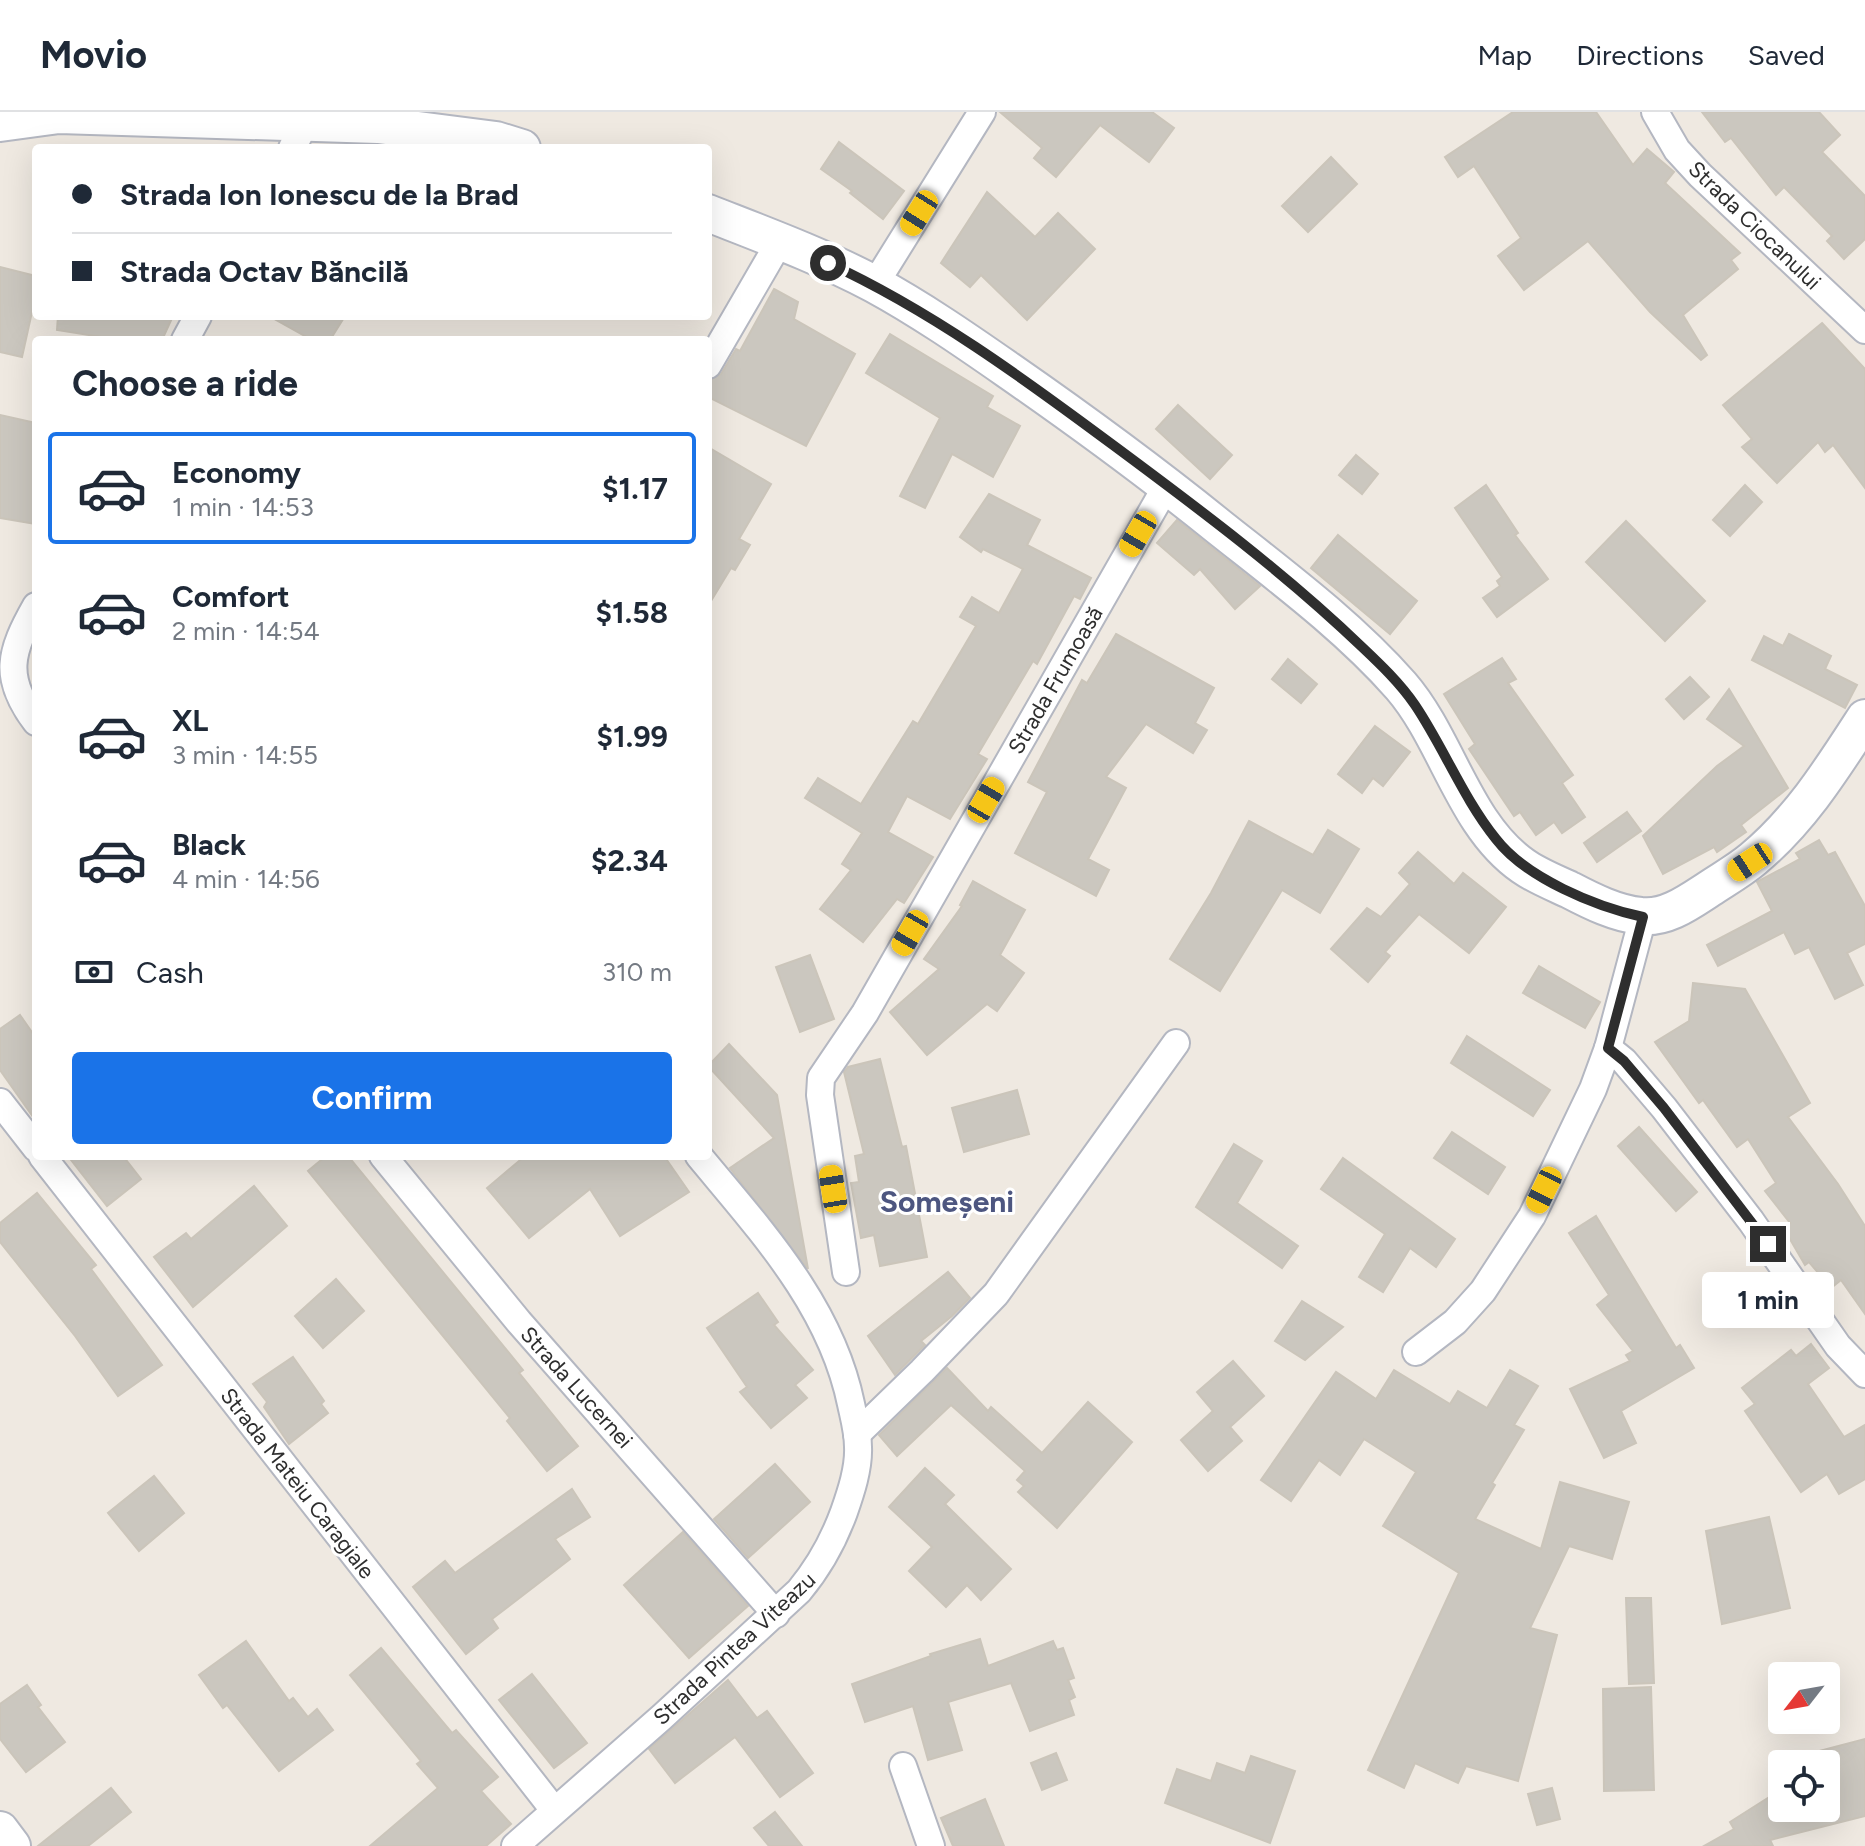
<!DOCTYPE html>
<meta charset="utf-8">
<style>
:root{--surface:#fff;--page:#f6f6f7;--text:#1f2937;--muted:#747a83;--line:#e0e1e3;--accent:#1a73e8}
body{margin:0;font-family:Figtree,sans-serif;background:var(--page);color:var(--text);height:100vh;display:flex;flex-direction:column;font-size:30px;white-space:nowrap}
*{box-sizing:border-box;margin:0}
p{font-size:26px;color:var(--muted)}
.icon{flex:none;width:44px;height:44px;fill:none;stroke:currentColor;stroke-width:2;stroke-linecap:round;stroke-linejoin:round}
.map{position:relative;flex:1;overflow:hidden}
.drawer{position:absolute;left:32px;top:224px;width:680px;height:824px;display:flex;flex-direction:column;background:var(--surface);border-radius:8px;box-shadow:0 8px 32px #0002}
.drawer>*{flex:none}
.top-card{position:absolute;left:32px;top:32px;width:680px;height:176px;border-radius:8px;box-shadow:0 8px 32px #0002;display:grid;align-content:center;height:176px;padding:0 40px;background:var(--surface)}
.needle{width:52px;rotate:239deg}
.buttons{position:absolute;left:1768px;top:1550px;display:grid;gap:16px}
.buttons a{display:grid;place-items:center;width:72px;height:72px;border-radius:8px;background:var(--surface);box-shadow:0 8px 32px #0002;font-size:40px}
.end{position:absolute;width:36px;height:36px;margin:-18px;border:10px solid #2e2e2e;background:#fff;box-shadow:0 0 0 4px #fff}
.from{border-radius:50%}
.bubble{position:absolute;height:56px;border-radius:8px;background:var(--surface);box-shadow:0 8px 32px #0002;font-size:26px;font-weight:700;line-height:56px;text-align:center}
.car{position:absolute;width:24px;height:48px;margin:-24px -12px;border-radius:10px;box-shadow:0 0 6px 2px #0007;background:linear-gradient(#f5c518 24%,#345 0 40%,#f5c518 0 76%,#345 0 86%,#f5c518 0)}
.top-card b{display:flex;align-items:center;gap:28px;height:76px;font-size:30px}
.top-card b+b{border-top:2px solid var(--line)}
.top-card i{width:20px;height:20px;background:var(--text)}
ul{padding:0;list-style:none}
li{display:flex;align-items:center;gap:24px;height:112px;margin:0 16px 12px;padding:0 24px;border:4px solid transparent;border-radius:8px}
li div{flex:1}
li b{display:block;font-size:30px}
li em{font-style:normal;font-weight:700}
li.on{border-color:var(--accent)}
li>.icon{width:72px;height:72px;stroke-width:1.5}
h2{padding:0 40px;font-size:36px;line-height:96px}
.pay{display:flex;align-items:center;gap:20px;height:88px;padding:0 40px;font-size:30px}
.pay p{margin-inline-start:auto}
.cta{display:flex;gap:16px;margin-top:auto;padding:16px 40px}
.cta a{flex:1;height:92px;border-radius:8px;background:var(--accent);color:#fff;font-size:32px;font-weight:700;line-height:92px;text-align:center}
header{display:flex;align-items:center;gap:48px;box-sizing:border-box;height:112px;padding:0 40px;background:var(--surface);border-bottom:2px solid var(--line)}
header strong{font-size:38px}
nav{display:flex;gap:44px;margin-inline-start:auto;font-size:28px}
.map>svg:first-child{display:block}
</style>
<header>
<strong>Movio</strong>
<nav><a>Map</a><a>Directions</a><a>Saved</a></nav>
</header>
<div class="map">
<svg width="1865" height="1734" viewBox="0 0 1865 1734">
<rect width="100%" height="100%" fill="#efe9e1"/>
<g fill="#cbc7bf" stroke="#cbc5ba" stroke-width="2" fill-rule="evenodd">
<path d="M1000 0H1152L1174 16 1149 50 1100 13 1056 65 1034 46 1042 36Z"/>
<path d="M1513 0H1596L1633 53 1647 37 1674 60 1665 71 1740 141 1731 148 1738 157 1683 203 1707 243 1701 248 1650 200 1588 129 1524 178 1498 144 1521 126 1474 54 1458 65 1445 45Z"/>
<path d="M1702 0H1819L1840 23 1822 40 1865 84V127L1844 147 1827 129 1832 124 1784 75 1776 83 1731 26 1725 30Z"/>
<path d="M839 30 904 79 883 107 850 81 852 79 821 57Z"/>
<path d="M1331 45 1357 72 1308 120 1282 94Z"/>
<path d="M987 80 1035 125 1058 101 1095 137 1027 208 981 163 970 175 941 151Z"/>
<path d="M0 155 36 164V182L22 245 0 240Z"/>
<path d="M774 177 798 190 794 207 855 242 806 334 708 285V269L721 262 736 237 740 239Z"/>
<path d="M58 204H173L162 228H120L57 218Z"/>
<path d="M269 204H345L330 228H312Z"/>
<path d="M1822 211 1865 257V376L1833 333 1825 340 1818 330 1777 371 1742 335 1752 327 1723 293Z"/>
<path d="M890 222 993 284 987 295 1020 314 993 365 952 342 925 396 900 384 940 306 866 261Z"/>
<path d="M1178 293 1232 343 1210 367 1156 317Z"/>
<path d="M0 303 36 311V412L0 406Z"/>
<path d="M708 335 771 372 739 427 750 433 735 458 731 456 708 494Z"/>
<path d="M1356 343 1378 362 1362 382 1339 363Z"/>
<path d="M1486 373 1518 421 1515 423 1548 467 1497 505 1483 486 1500 474 1497 469 1502 465 1455 396Z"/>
<path d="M1745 373 1762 390 1730 424 1713 408Z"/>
<path d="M989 382 1040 408 1027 433 1091 466 1080 487 1074 484 1037 552 1033 549 978 642 987 647 950 707 907 684 888 720 933 745 904 791 897 787 863 830 820 797 851 758 842 752 862 721 805 686 818 666 861 692 913 609 918 612 976 514 960 505 972 485 999 501 1023 457 983 437 981 440 960 425Z"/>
<path d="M1177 408 1206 431 1260 474 1235 497 1200 457 1194 463 1157 431Z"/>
<path d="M1626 409 1705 489 1665 529 1586 450Z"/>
<path d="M1338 423 1417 489 1390 522 1311 456Z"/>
<path d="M1116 522 1214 576 1195 611 1207 618 1193 641 1146 612 1106 665 1126 676 1088 747 1109 758 1096 784 1015 741 1047 680 1028 670 1082 568 1087 571Z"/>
<path d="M1789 522 1831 544 1825 557 1857 573 1845 596 1752 548 1764 524 1783 534Z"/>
<path d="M1502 546 1516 567 1508 571 1573 663 1562 671 1585 705 1562 721 1554 710 1536 723 1520 700 1514 704 1469 637 1475 632 1444 582Z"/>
<path d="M1288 547 1317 572 1301 591 1272 567Z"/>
<path d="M1690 565 1709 585 1684 607 1666 587Z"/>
<path d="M1729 577 1788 676 1741 713 1746 720 1717 740 1714 735 1663 762 1643 724 1717 654 1744 634 1707 607Z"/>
<path d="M1375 614 1410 640 1383 674 1373 666 1362 681 1338 662Z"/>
<path d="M1627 700 1641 719 1597 750 1584 731Z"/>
<path d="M1249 709 1313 743 1328 718 1359 737 1320 801 1282 778 1220 879 1170 847 1211 781Z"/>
<path d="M1819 728 1828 743 1835 740 1865 794V832L1847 841 1863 873 1835 887 1809 835 1795 842 1784 820 1718 854 1707 833 1772 799 1757 770 1800 747 1796 741Z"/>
<path d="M1418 740 1454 772 1463 761 1506 795 1469 841 1419 802 1385 840 1390 844 1368 870 1331 837 1367 796 1381 805 1410 772 1399 761Z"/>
<path d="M973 769 1025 798 1000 843 1024 861 997 899 987 892 927 943 890 900 939 857 924 847 962 794 960 793Z"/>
<path d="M810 843 834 907 800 920 776 855Z"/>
<path d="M1539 854 1600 890 1585 916 1523 881Z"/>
<path d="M1693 871 1745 877 1810 991 1788 1005 1838 1072 1865 1114V1202L1841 1168 1831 1176 1809 1150 1805 1153 1783 1115 1790 1111 1765 1079 1776 1071 1748 1027 1737 1035 1703 988 1699 991 1655 930 1689 909Z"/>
<path d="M20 903 36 926V1009L0 958V917Z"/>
<path d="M1467 924 1550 978 1533 1004 1451 951Z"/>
<path d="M729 932 777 983 808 1157 730 1056 774 1026 708 954Z"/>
<path d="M880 947 902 1035 906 1034 927 1145 880 1154 874 1123 861 1126 851 1071 859 1070 855 1044 864 1042 844 960 848 955Z"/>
<path d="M1017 978 1029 1022 964 1040 952 996Z"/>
<path d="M1639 1015 1697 1080 1676 1099 1618 1034Z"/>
<path d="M1452 1020 1505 1055 1488 1082 1434 1046Z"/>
<path d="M1234 1032 1262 1049 1237 1091 1298 1134 1282 1156 1196 1095Z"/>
<path d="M68 1044H123L141 1067 107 1094Z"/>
<path d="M326 1044H348L523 1258 519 1261 578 1334 547 1359 507 1309 510 1306 308 1059Z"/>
<path d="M525 1044H664L689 1080 620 1124 590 1077 529 1126 487 1076Z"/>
<path d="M1343 1046 1455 1127 1436 1155 1410 1136 1383 1180 1359 1165 1385 1122 1321 1077Z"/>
<path d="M254 1074 287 1114 193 1195 154 1145 186 1121 191 1127Z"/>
<path d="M37 1081 96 1153 91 1157 162 1253 118 1284 75 1224 0 1130V1111Z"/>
<path d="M1596 1104 1676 1236 1680 1233 1694 1256 1621 1299 1636 1331 1604 1346 1570 1277 1630 1249 1626 1243 1633 1239 1597 1193 1609 1183 1569 1121Z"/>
<path d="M948 1160 970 1186 952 1204 921 1229 925 1233 895 1263 868 1224Z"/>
<path d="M336 1167 364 1199 323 1236 295 1204Z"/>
<path d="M758 1181 778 1210 774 1213 813 1258 795 1273 807 1286 771 1316 740 1280 747 1275 707 1216Z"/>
<path d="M1302 1189 1343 1215 1305 1248 1275 1229Z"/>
<path d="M1811 1232 1829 1256 1808 1272 1844 1325 1865 1313V1367L1839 1382 1827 1362 1801 1380 1745 1299 1755 1292 1742 1276 1791 1238 1796 1244Z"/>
<path d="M293 1245 324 1289 321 1292 328 1301 289 1332 264 1295 267 1290 253 1272Z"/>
<path d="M1233 1249 1264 1284 1230 1315 1242 1329 1208 1359 1181 1328 1213 1299 1197 1280Z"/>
<path d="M947 1256 988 1299 991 1295 1042 1341 1088 1290 1132 1330 1057 1416 1018 1380 1024 1374 1017 1368 1025 1359 951 1293 897 1344 879 1323Z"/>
<path d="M1394 1258 1450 1292 1458 1279 1487 1296 1510 1258 1538 1274 1514 1313 1524 1318 1492 1371 1495 1373 1475 1407 1541 1437 1560 1370 1629 1390 1612 1447 1569 1434 1530 1516 1557 1523 1518 1669 1466 1654 1458 1671 1415 1651 1404 1676 1368 1658 1459 1461 1383 1414 1416 1360 1364 1327 1340 1363 1319 1348 1291 1389 1261 1368 1336 1260 1376 1287Z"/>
<path d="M775 1352 810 1390 748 1446 714 1407Z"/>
<path d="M925 1356 954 1383 945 1392 1011 1457 981 1488 967 1473 946 1495 909 1459 932 1435 889 1395Z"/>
<path d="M154 1364 184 1401 139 1439 108 1401Z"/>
<path d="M572 1377 590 1405 555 1427 570 1447 492 1507 498 1516 466 1542 413 1475 445 1449 455 1461Z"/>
<path d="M1769 1405 1790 1496 1722 1512 1706 1419Z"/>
<path d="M683 1420 748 1494 689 1546 624 1473Z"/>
<path d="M1626 1486H1651L1654 1571 1629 1572Z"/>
<path d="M980 1527 988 1554 1053 1529 1057 1538 1063 1536 1074 1566 1068 1568 1075 1585 1069 1588 1074 1603 1030 1619 1011 1571 948 1590 962 1638 928 1648 913 1594 865 1610 852 1572 931 1544 930 1542Z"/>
<path d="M246 1529 289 1589 293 1586 308 1605 317 1597 333 1618 279 1659 227 1593 223 1596 199 1563Z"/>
<path d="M381 1536 452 1621 456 1618 498 1665 481 1679 511 1712 486 1734H370L438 1676 417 1652 421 1649 350 1563Z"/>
<path d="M532 1562 587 1631 554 1656 499 1588Z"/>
<path d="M728 1568 757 1606 767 1599 813 1661 780 1685 735 1625 675 1671 649 1637Z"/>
<path d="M27 1573 41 1593 38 1595 65 1630 26 1660 0 1627V1592Z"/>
<path d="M1651 1575 1654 1678 1604 1679 1603 1577Z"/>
<path d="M1865 1627V1704L1770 1728 1773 1734H1704L1734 1717 1730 1710 1774 1682 1770 1652ZM1782 1652H1826V1696H1782Z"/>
<path d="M1056 1641 1067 1668 1042 1678 1031 1651Z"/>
<path d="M1251 1644 1295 1659 1270 1731 1165 1691 1177 1657 1211 1669 1217 1651 1245 1661Z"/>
<path d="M111 1676 131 1700 88 1734H38Z"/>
<path d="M1552 1676 1560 1707 1537 1713 1528 1682Z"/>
<path d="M985 1687 1004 1734H953L941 1706Z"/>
<path d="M775 1700 802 1734H769L754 1716Z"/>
</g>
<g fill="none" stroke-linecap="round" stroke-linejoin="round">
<g stroke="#b4b7c1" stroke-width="30">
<g id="street">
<path d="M1655 0 1677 38 1700 63 1865 218"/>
<path d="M292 36 306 10"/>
<path d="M875 172 982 0"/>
<path d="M185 228 198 204"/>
<path d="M708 253 780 129"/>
<path d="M36 494C10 540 2 565 36 610"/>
<path d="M1608 936 1624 949 1664 996 1751 1109 1838 1234 1865 1262"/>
<path d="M0 990 36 1036"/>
<path d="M42 1044 554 1698"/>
<path d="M383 1044 519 1210 776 1502"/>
<path d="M846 1160 820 983 821 966 865 901 1167 373"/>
<path d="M1416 1240 1455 1210 1483 1179 1532 1104 1593 977 1608 936 1643 805"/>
<path d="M857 1322 922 1259 996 1182 1176 931"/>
<path d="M903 1654 931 1734"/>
<path d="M515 1734 662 1605 799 1479C819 1455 833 1430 844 1400 851 1380 859 1356 858 1335 858 1320 854 1306 851 1292 831 1194 761 1119 699 1044"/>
</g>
</g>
<g stroke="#b4b7c1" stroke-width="40">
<g id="secondary">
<path d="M0 11 59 3 378 13 496 28 522 36"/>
<path d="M708 101C764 123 821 144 874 172 920 197 965 228 1008 258 1080 308 1151 360 1219 415 1282 465 1348 514 1401 574 1447 627 1464 713 1523 754 1537 764 1555 771 1570 778 1591 789 1617 802 1641 804 1666 807 1689 790 1709 777 1724 767 1740 758 1753 747 1800 708 1832 657 1865 606"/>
<path d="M0 1718 12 1734"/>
</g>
</g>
<use href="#street" stroke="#fff" stroke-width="26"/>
<use href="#secondary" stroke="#fff" stroke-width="36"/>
</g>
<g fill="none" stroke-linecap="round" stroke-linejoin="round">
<path stroke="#2e2e2e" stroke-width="10" d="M828 151C930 198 1023 266 1113 333 1198 396 1285 461 1362 535 1380 552 1400 571 1415 593 1444 636 1463 686 1496 727 1526 766 1596 795 1643 805L1608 936 1624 949 1664 996 1768 1132"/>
</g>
<g text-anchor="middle" stroke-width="6" stroke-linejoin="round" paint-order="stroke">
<g font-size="22" fill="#2e2e2e" stroke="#fff">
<text transform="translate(1755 113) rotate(44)" y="8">Strada Ciocanului</text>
<text transform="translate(1055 568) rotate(-60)" y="8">Strada Frumoasă</text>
<text transform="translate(577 1275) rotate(48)" y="8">Strada Lucernei</text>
<text transform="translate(298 1371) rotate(52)" y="8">Strada Mateiu Caragiale</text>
<text transform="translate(734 1536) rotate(-43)" y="8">Strada Pintea Viteazu</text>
</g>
<g font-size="30" font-weight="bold" fill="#4d5680" stroke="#fff">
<text x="947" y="1100">Someșeni</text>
</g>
</g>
</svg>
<div class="buttons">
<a><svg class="needle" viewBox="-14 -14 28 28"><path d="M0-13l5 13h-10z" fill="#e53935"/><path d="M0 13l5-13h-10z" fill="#747a83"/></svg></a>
<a><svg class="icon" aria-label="locate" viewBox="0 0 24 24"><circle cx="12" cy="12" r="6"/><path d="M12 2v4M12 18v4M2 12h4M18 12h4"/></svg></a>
</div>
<i class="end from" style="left:828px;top:151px"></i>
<i class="end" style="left:1768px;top:1132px"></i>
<div class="bubble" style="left:1702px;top:1160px;width:132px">1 min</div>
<i class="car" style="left:919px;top:101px;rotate:212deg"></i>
<i class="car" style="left:1138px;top:422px;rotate:210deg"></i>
<i class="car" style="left:986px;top:688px;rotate:30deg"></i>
<i class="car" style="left:1750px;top:750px;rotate:237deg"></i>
<i class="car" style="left:910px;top:821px;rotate:210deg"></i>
<i class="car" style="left:833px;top:1077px;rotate:351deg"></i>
<i class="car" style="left:1544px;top:1078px;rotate:206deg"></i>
<div class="top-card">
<b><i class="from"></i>Strada Ion Ionescu de la Brad</b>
<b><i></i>Strada Octav Băncilă</b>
</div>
<section class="drawer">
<h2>Choose a ride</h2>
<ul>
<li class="on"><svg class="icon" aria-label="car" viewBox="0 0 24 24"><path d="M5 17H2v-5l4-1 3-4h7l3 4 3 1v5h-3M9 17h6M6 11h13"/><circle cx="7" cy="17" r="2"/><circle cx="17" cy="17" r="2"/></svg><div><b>Economy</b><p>1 min · 14:53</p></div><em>$1.17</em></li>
<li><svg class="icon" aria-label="car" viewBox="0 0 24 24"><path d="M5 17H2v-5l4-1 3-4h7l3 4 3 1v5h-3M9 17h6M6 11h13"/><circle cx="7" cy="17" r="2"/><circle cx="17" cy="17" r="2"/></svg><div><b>Comfort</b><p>2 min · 14:54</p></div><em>$1.58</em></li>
<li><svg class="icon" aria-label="car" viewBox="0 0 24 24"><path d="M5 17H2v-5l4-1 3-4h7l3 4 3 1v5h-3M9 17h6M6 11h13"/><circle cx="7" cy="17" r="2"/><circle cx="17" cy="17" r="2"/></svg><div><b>XL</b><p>3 min · 14:55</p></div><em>$1.99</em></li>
<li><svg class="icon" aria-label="car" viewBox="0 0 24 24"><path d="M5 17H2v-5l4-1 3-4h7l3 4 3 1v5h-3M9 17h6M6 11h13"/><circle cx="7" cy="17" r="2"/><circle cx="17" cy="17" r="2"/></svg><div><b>Black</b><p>4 min · 14:56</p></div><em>$2.34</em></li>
</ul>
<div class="pay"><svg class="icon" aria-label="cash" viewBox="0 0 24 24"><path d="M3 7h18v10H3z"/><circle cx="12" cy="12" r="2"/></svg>Cash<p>310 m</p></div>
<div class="cta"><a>Confirm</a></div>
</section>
</div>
